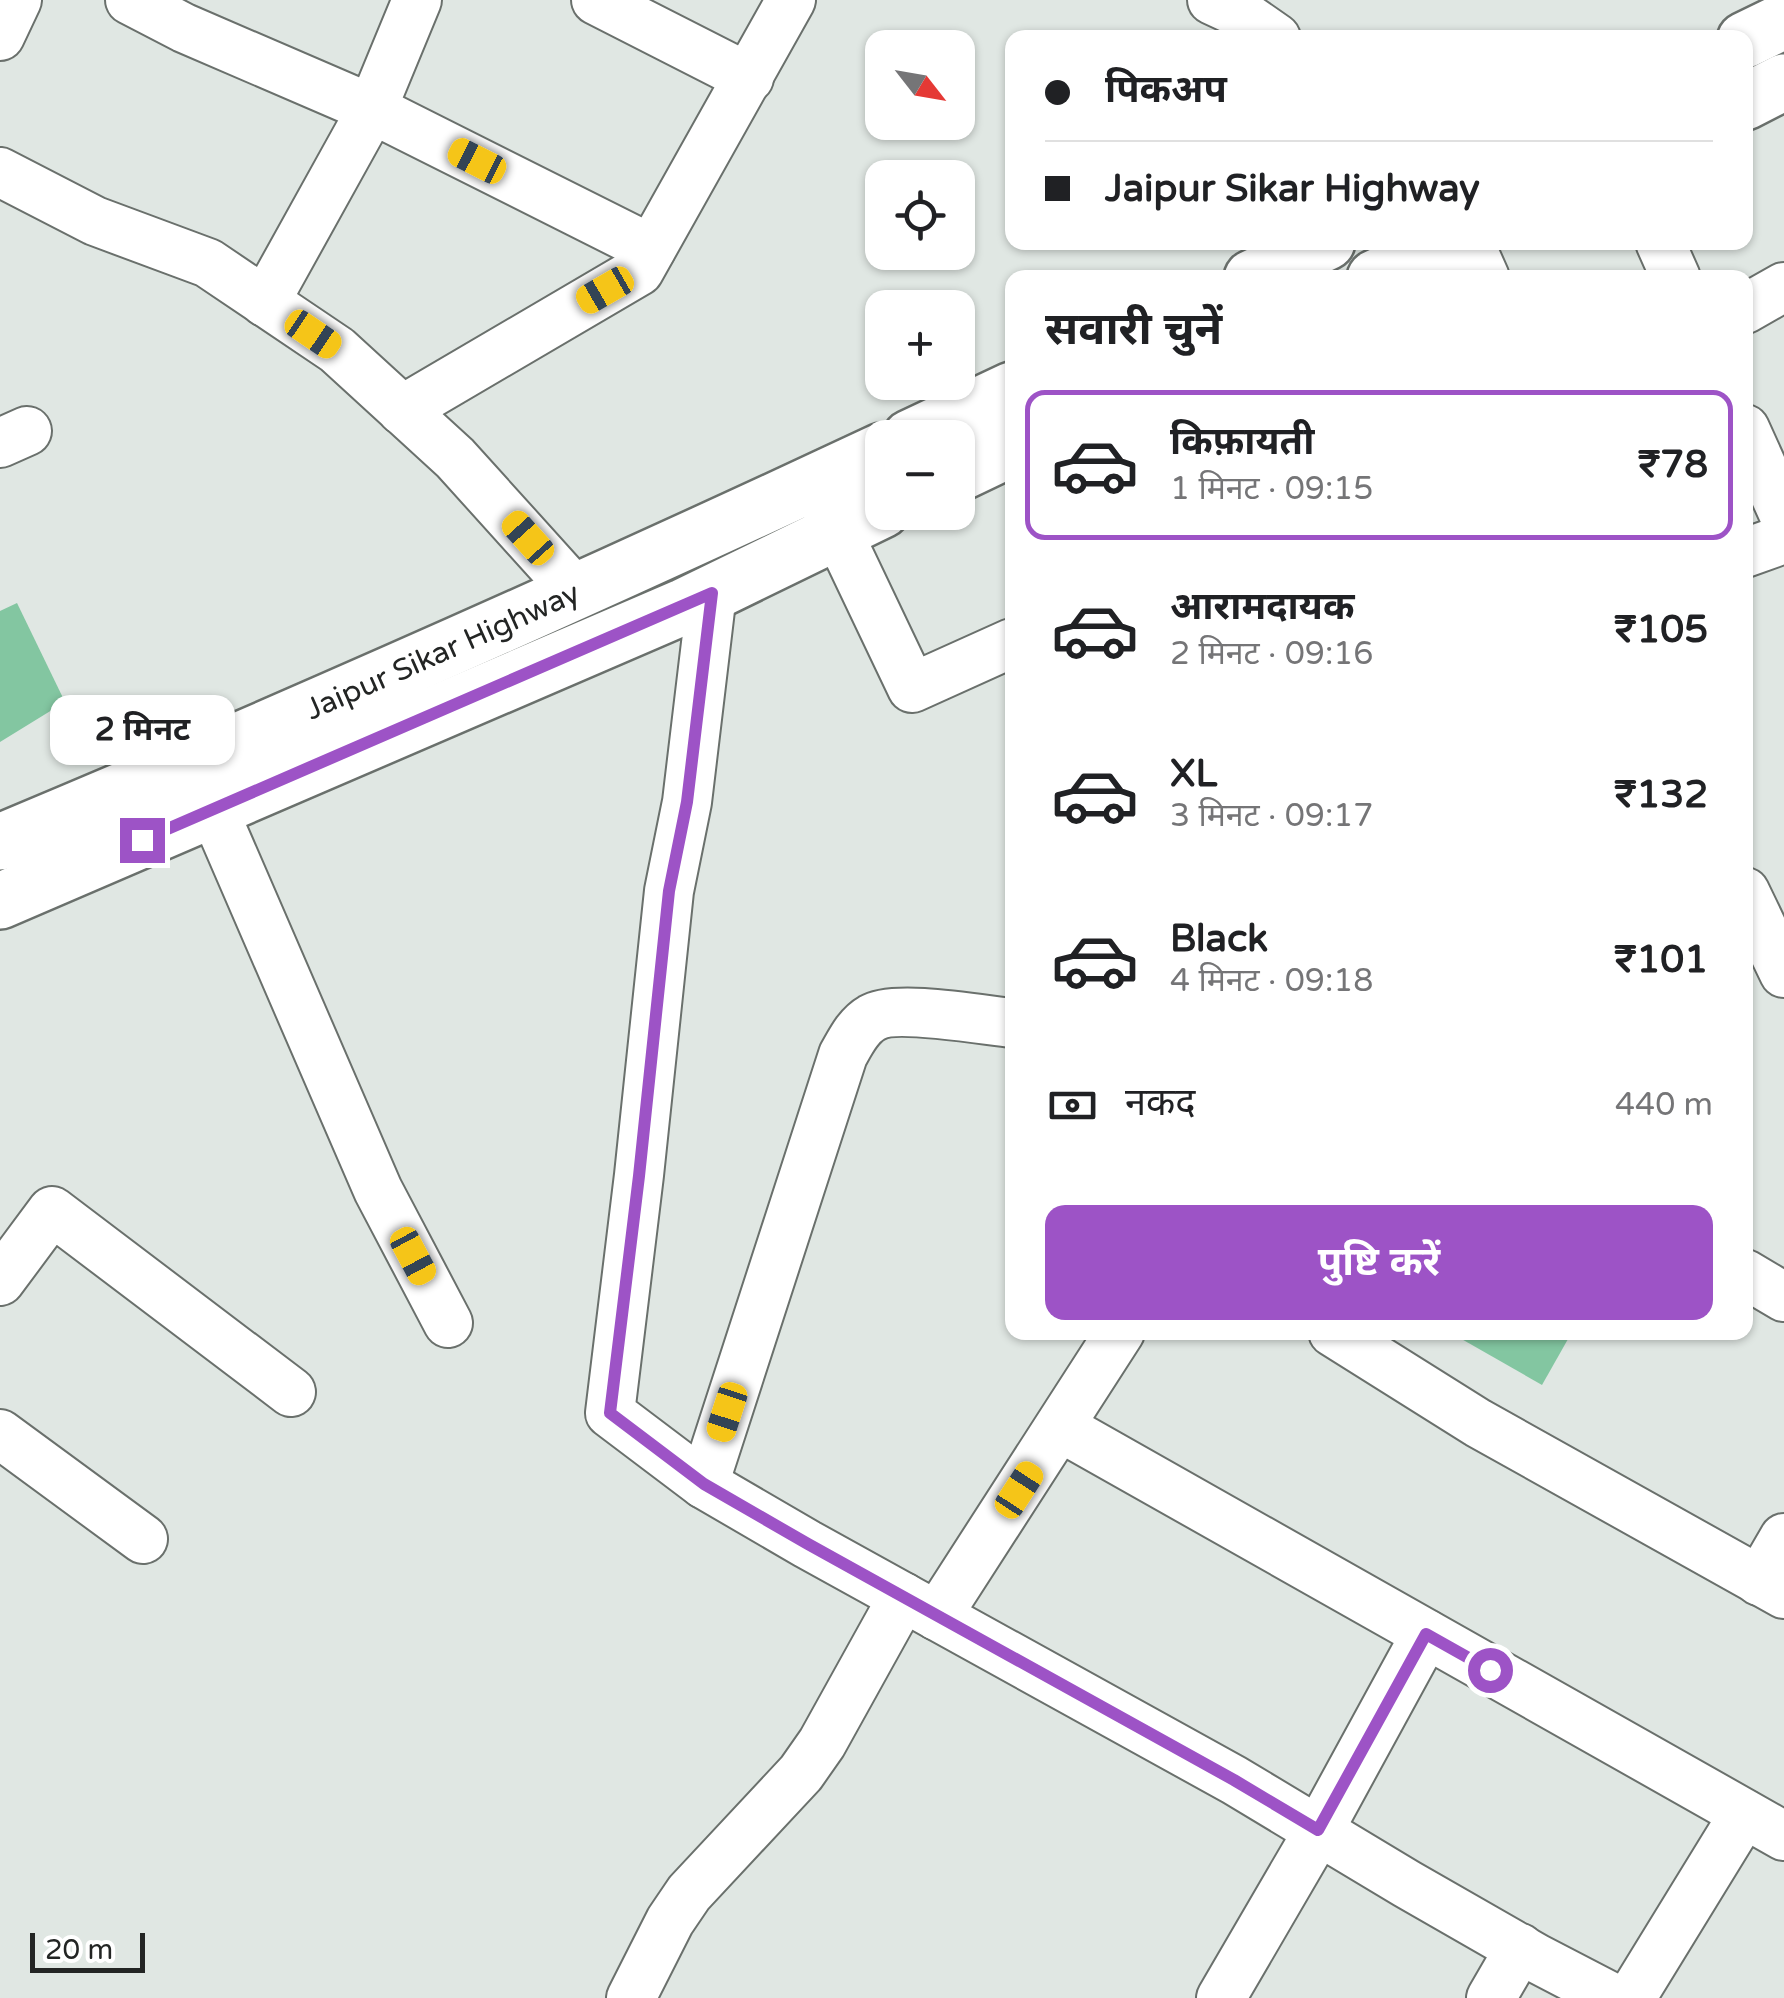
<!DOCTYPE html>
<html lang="hi">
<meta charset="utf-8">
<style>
:root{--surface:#fff;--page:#f6f6f6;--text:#202124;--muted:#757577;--line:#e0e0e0;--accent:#9d53c6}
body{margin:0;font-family:"Varela Round","Noto Sans Devanagari",sans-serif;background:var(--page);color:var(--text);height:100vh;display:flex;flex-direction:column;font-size:38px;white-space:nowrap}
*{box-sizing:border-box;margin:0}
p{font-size:32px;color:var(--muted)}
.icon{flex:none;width:55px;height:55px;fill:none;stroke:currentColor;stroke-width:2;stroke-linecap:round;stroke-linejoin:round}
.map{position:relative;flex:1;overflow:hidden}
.details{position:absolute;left:1005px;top:270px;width:748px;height:1070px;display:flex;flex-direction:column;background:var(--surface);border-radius:20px;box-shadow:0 2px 8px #0004}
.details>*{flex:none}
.banner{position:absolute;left:1005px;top:30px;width:748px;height:220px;border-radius:20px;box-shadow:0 2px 8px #0004;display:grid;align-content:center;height:220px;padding:0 40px;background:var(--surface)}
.needle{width:65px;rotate:121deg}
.buttons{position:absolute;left:865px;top:30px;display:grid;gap:20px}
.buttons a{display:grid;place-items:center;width:110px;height:110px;border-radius:20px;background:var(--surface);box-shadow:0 2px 8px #0004;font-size:50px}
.scale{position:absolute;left:30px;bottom:25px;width:115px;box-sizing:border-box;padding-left:10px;border:5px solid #232524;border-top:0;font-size:28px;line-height:35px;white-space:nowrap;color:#232524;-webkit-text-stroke:8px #fff;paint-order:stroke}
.end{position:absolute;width:45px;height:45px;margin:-22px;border:12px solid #9d53c6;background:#fff;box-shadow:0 0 0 5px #fff}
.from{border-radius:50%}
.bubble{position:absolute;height:70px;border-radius:20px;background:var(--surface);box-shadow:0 2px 8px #0004;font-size:32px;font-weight:700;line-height:70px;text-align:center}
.car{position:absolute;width:30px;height:60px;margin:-30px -15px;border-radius:12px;box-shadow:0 0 8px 2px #0007;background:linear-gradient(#f5c518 24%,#345 0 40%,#f5c518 0 76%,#345 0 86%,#f5c518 0)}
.banner b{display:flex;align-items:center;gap:35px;height:95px;font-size:38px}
.banner b+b{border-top:2px solid var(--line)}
.banner i{width:25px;height:25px;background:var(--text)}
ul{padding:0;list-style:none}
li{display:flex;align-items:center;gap:30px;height:150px;margin:0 20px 15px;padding:0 20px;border:5px solid transparent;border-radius:20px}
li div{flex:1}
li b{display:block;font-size:38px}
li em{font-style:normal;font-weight:700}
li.selected{border-color:var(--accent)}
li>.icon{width:90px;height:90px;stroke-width:1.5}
h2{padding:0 40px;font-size:45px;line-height:120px}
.pay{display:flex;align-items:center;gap:25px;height:110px;padding:0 40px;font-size:38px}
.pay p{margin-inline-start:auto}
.primary-button{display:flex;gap:20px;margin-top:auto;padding:20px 40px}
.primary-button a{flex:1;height:115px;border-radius:20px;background:var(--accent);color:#fff;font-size:40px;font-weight:700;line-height:115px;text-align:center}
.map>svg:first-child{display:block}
</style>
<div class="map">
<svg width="1784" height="1998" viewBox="0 0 1784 1998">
<rect width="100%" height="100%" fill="#e0e7e3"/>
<g fill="#83c6a1">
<path d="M17 603 65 702 0 742V611Z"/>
<path d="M1461 1332H1572L1542 1385 1458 1337Z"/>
</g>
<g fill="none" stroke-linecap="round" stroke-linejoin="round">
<g stroke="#6a706c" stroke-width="52">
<g id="minor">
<path d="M130 0 184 28 372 109 651 249"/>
<path d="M596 0 749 78"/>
<path d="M1212 0 1240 13 1276 38"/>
<path d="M0 36 17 0"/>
<path d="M0 172 95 221 208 263 337 350 455 458 576 592"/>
<path d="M1469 242 1485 278"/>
<path d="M1660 242 1676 278"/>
<path d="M265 302 372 109 417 0"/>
<path d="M1745 309 1784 287"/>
<path d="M402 410 639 271 791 0"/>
<path d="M1745 429 1784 515"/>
<path d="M0 443 27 431"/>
<path d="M821 497 912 688 1012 643"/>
<path d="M1745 553 1784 539"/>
<path d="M712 593 687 802 669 891 639 1175 610 1413 704 1484 807 1544 1234 1780 1407 1884 1536 1958 1613 1998"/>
<path d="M205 774 213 809 378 1190 448 1323"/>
<path d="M1745 892 1784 973"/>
<path d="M1745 1274 1784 1297"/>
<path d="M0 1281 52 1211 291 1392"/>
<path d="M1333 1332 1478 1423 1784 1594"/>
<path d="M1060 1427 1784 1836"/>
<path d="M0 1434 143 1539"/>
<path d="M704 1484 843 1055C851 1041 858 1026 872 1018 894 1004 983 1020 1012 1023"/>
<path d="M1759 1581 1784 1538"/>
<path d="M937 1616 1120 1332"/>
<path d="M631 1998 670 1921 689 1893 801 1773 822 1743 903 1597"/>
<path d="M1221 1998 1319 1830 1426 1634"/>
<path d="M1491 1998 1520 1948"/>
<path d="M1631 1998 1744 1814"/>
</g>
</g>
<g stroke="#6a706c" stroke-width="60">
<g id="major">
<path d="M1745 40 1784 21"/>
<path d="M1745 102 1784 82"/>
<path d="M1252 278 1327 242"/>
<path d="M1375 278 1452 242"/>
<path d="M910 438 1012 390"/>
<path d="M958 474 1012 448"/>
<path id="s1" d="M0 842C297 718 591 587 882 451"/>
<path d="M0 901 685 606 882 510"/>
</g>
</g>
<use href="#minor" stroke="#fff" stroke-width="48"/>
<use href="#major" stroke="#fff" stroke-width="55"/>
</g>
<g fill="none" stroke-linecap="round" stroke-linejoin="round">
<path stroke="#9d53c6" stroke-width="12" d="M142 840 712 593 687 802 669 891 639 1176 610 1413 704 1484 808 1544 1234 1780 1318 1830 1426 1634 1490 1670"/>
</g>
<g text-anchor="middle" stroke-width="9" stroke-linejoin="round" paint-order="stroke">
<g font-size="30" fill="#232524" stroke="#fff">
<text dy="10" stroke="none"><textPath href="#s1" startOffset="482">Jaipur Sikar Highway</textPath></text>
</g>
</g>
</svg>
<div class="buttons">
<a><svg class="needle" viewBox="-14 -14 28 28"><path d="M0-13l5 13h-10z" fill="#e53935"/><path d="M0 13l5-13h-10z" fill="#757577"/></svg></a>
<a><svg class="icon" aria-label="locate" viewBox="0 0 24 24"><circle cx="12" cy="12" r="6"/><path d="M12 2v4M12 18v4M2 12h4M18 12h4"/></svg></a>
<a>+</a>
<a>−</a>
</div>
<div class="scale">20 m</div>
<i class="end from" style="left:1490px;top:1670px"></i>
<i class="end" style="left:142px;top:840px"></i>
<div class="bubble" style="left:50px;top:695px;width:185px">2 मिनट</div>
<i class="car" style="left:477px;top:161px;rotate:297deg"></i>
<i class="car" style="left:605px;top:290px;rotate:240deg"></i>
<i class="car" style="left:313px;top:334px;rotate:124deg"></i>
<i class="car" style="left:528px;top:538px;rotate:318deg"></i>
<i class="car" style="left:413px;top:1256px;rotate:152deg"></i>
<i class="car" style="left:727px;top:1412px;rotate:198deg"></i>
<i class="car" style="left:1019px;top:1490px;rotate:33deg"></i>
<div class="banner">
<b><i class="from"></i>पिकअप</b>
<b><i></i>Jaipur Sikar Highway</b>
</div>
<section class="details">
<h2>सवारी चुनें</h2>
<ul>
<li class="selected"><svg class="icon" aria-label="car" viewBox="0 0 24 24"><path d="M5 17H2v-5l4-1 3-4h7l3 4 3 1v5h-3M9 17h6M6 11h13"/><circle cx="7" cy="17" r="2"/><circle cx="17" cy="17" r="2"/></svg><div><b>किफ़ायती</b><p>1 मिनट · 09:15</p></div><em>₹78</em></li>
<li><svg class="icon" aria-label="car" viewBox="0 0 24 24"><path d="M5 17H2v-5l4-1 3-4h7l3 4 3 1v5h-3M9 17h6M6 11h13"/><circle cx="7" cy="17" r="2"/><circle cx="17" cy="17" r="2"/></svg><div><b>आरामदायक</b><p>2 मिनट · 09:16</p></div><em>₹105</em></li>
<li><svg class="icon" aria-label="car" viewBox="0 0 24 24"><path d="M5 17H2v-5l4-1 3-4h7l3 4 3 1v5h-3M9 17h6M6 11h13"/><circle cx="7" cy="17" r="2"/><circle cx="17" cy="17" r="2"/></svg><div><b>XL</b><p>3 मिनट · 09:17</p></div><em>₹132</em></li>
<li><svg class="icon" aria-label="car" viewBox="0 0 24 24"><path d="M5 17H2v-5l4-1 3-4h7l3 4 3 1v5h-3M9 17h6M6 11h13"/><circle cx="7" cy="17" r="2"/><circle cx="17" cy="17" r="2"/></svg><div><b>Black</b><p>4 मिनट · 09:18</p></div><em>₹101</em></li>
</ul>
<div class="pay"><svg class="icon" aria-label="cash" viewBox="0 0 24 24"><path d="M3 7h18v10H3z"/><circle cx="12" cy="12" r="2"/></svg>नकद<p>440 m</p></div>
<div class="primary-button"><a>पुष्टि करें</a></div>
</section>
</div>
